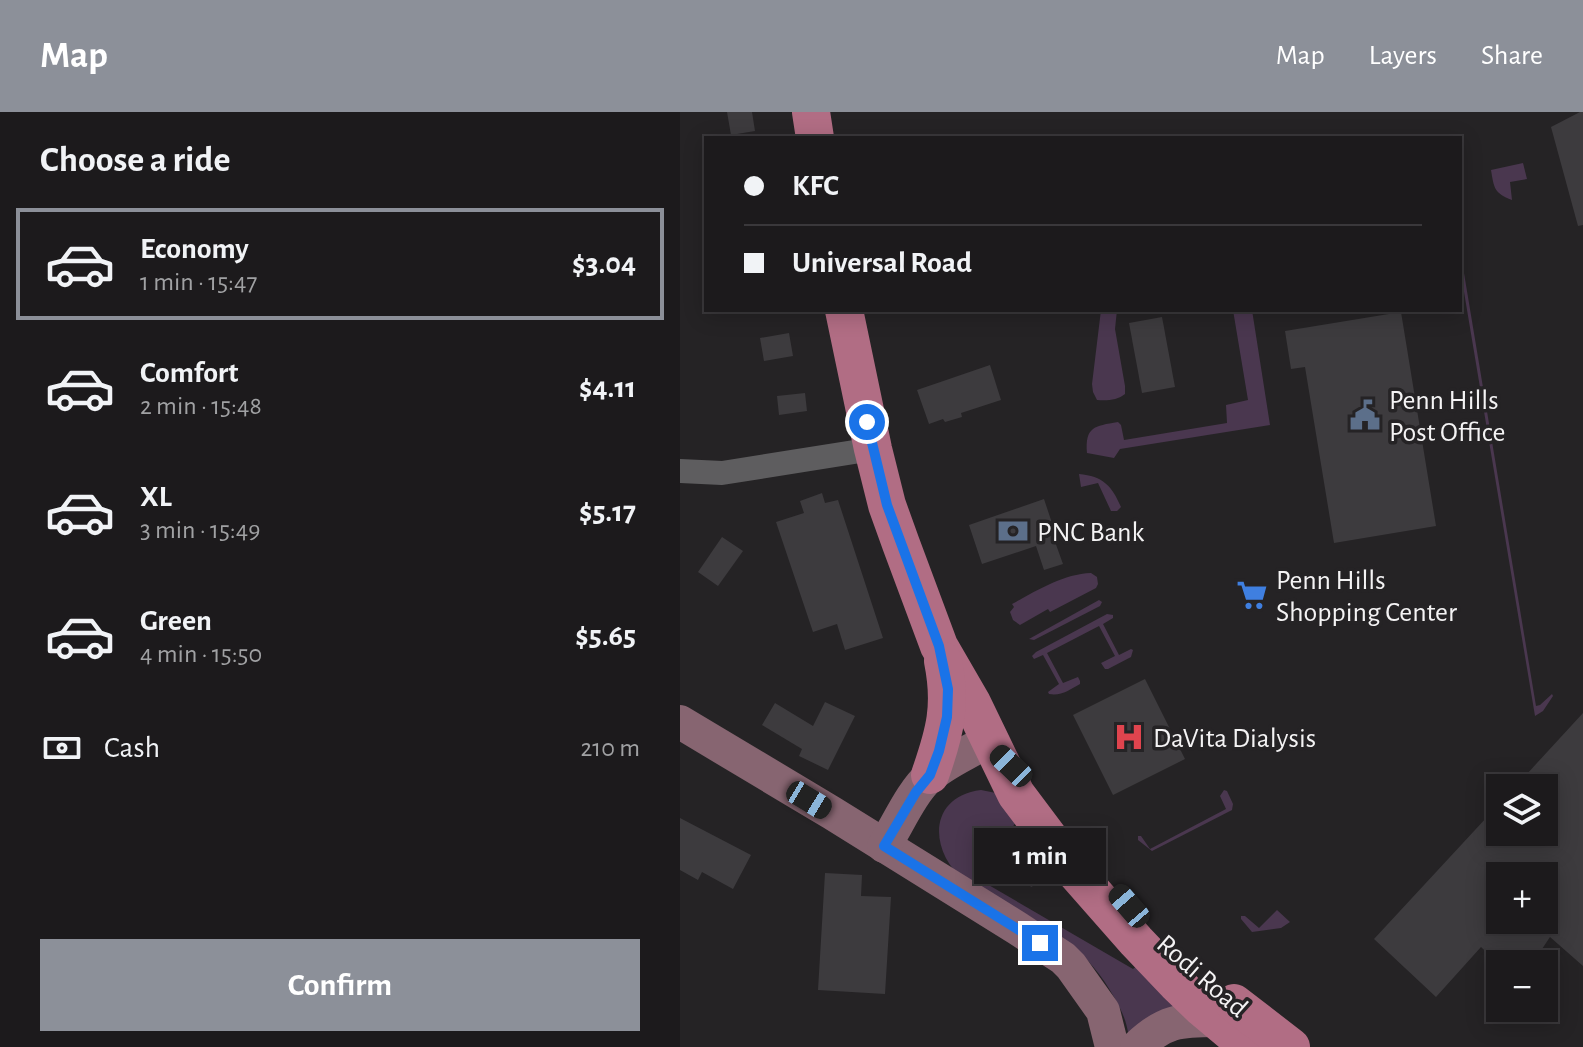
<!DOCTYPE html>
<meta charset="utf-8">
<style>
:root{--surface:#1c1a1c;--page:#252325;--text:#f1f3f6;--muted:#a0a1a3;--line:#3a383b;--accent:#8c9099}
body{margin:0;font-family:"Alegreya Sans",sans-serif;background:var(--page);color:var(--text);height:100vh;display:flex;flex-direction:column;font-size:30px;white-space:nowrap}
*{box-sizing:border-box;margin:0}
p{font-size:26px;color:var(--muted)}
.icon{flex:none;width:44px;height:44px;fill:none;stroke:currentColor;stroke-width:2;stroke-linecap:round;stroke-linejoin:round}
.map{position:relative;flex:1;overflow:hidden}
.side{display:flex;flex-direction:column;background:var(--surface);width:680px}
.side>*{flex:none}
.banner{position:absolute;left:24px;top:24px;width:758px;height:176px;border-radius:0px;box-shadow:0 4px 20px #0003,0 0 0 2px var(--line);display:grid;align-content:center;height:176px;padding:0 40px;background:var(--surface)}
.buttons{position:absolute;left:806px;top:662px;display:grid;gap:16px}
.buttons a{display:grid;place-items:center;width:72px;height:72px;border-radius:0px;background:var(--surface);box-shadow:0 4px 20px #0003,0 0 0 2px var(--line);font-size:40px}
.end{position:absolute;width:36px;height:36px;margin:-18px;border:10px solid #1a73e8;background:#fff;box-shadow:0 0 0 4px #fff}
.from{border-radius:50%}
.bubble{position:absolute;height:56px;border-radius:0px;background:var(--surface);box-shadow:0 4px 20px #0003,0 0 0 2px var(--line);font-size:26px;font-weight:600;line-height:56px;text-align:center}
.car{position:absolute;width:24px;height:48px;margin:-24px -12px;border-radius:10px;box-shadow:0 0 6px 2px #0007;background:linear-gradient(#222 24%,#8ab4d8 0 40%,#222 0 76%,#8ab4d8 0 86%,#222 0)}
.banner b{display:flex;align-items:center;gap:28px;height:76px;font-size:30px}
.banner b+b{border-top:2px solid var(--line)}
.banner i{width:20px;height:20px;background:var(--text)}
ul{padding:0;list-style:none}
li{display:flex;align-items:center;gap:24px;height:112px;margin:0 16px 12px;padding:0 24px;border:4px solid transparent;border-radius:0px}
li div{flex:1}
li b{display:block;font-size:30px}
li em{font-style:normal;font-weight:600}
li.on{border-color:var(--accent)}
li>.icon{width:72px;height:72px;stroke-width:1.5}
h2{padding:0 40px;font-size:36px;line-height:96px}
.pay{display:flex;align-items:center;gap:20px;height:88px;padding:0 40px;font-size:30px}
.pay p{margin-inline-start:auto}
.primary-button{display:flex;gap:16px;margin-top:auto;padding:16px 40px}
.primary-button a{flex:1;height:92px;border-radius:0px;background:var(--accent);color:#fff;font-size:32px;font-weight:600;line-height:92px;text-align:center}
header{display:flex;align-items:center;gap:48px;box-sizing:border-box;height:112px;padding:0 40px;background:var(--accent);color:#fff}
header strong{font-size:38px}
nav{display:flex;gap:44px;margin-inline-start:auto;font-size:28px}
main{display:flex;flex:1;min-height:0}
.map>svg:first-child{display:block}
</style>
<header>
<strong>Map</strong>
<nav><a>Map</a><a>Layers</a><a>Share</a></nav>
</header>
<main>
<section class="side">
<h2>Choose a ride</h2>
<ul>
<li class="on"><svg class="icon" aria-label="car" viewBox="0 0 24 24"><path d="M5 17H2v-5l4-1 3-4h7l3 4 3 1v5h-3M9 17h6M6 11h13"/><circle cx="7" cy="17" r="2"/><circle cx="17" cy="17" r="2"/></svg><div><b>Economy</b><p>1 min · 15:47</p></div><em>$3.04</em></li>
<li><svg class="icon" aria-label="car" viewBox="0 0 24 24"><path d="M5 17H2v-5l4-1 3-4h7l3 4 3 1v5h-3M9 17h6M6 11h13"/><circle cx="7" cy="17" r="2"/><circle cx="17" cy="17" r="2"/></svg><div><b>Comfort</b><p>2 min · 15:48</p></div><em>$4.11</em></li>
<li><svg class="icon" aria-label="car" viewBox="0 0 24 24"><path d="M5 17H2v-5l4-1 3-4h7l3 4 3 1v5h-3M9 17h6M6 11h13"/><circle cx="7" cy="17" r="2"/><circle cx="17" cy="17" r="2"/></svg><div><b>XL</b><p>3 min · 15:49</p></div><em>$5.17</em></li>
<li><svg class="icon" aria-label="car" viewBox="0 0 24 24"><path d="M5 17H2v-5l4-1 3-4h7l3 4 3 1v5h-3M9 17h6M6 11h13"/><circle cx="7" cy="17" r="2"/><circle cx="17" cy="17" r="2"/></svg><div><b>Green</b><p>4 min · 15:50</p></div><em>$5.65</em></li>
</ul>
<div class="pay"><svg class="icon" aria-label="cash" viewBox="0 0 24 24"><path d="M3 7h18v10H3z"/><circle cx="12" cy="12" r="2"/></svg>Cash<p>210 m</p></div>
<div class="primary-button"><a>Confirm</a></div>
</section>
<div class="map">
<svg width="903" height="935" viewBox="0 0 903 935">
<rect width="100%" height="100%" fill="#252325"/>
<g fill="#4a374f">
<path d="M843 51 847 67 830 70 832 88C814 81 814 76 811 58Z"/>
<path d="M780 137 856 594 860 593 872 582 873 584 863 599 855 604 780 156Z"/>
<path d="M421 198H437L435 217 445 274V282C438 288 427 289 417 288L413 280 412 272Z"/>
<path d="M553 198H572L590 313 440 337 434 346 407 341C405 315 414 314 438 310L441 313 444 328 547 311 546 293 568 288Z"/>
<path d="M399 362C423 364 432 374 441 395L437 399H431L418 371 401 375Z"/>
<path d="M411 461 417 465 418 472 416 476 370 500 368 497 340 513 333 508 330 500 334 495 332 492C356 479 383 462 411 461Z"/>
<path d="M419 488 422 490 420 494 354 528 349 527Z"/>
<path d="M427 502 433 503V506L423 512 439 543 451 537 453 538 451 545 428 557H425L421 551 435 544 419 514 367 541 383 571 398 565 400 569V572C389 578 382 584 369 582L368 580 379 572 363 543 354 547 352 544 356 540Z"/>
<path d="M301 678 316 681 339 705 300 768 453 857 461 851 503 891 449 926C447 910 442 899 434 885 401 824 343 802 285 769 249 740 247 685 301 678Z"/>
<path d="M544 678 547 679 553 692 552 698 472 739 458 728V724H461L470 737 546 697 540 684Z"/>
<path d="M597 798 610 810 601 816 572 820 561 807V804H565L579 816Z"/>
</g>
<g fill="#3d3b3e" fill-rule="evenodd">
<path d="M47 0H72L75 19 51 23Z"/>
<path d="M900 0H903V113L898 114 871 15Z"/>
<path d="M721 200 756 414 654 431 625 255 611 257 605 219Z"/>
<path d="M482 205 495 275 462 281 449 211Z"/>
<path d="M109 221 113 244 84 249 80 226Z"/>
<path d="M310 253 321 288 281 301 282 305 265 310 263 307 249 312 237 278Z"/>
<path d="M125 281 127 299 99 303 97 284Z"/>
<path d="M142 381 145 391 158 388 203 526 165 538 157 512 133 520 96 410 124 401 120 389Z"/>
<path d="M364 387 377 426 374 427 383 452 364 458 356 434 302 452 289 413Z"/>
<path d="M42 425 63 439 38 474 18 460Z"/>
<path d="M465 567 505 647 433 683 393 603Z"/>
<path d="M145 590 175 604 148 658 119 644 122 637 82 613 95 591 133 614Z"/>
<path d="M903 601V854L870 825 852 852H819L801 835 756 885 694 827 820 691V720H864V676H834ZM820 764H864V808H820Z"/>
<path d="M0 706 71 743 53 777 22 760 18 768 0 758Z"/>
<path d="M328 722 343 728 354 743V745L362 753 352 775 312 757Z"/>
<path d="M145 761 182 763 181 784 211 785 205 882 138 878Z"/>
</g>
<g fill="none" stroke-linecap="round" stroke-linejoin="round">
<path stroke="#5e5d5f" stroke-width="24" d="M0 359 42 361 193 337"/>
<g stroke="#876571" stroke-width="34">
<path d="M0 610 152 701 337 816 383 846 391 854 423 899 432 935"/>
<path d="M204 734C217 714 232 679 250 664 267 649 291 640 310 627"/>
<path d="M457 935C484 909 499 908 536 908"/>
</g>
<g stroke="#b16d84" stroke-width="38">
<path d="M131 0 135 26"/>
<path d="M164 198 193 337 207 393 221 432 259 534 292 591 336 682 390 754 456 829 496 871 522 896 559 927 570 935"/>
<path d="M250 663C265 620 272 594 263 549"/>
<path d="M554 891 611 935"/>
</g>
</g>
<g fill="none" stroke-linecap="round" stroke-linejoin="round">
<path stroke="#1a73e8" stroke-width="10" d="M187 310 207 393 259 534 268 577 267 605 259 639 250 663 236 680 204 734 360 831"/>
</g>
<defs>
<g id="civic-bare" transform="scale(2.4)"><path d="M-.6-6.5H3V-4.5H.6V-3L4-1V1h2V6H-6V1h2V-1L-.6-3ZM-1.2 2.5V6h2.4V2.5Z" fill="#5c6f8a" stroke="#252325" stroke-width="2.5" paint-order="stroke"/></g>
<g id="bank-bare" transform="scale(2.4)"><path d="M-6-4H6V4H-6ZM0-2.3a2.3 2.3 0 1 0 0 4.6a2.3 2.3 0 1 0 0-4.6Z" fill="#5c6f8a" stroke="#252325" stroke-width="2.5" paint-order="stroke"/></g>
<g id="supermarket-bare" transform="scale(2.4)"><path d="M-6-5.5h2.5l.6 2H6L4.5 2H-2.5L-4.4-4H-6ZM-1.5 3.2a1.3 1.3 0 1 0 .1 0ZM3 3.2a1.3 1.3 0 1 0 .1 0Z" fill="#3f7fe0" stroke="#252325" stroke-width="2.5" paint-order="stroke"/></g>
<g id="hospital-bare" transform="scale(2.4)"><path d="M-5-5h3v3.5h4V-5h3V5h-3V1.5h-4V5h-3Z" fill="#e0444e" stroke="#252325" stroke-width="2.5" paint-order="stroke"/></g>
</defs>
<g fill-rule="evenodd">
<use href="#civic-bare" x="685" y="303"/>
<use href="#bank-bare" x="333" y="419"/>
<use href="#supermarket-bare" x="572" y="483"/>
<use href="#hospital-bare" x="449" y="625"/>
</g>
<g text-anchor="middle" stroke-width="7" stroke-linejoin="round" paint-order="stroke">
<g font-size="28" fill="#f4f3f4" stroke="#252325" text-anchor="start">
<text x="709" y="297">Penn Hills<tspan x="709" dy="32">Post Office</tspan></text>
<text x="357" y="429">PNC Bank</text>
<text x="596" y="477">Penn Hills<tspan x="596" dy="32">Shopping Center</tspan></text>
<text x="473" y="635">DaVita Dialysis</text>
</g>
<g font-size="28" fill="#f4f3f4" stroke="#252325">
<text transform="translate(523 863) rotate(41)" y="10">Rodi Road</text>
</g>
</g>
</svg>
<div class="buttons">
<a><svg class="icon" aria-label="layers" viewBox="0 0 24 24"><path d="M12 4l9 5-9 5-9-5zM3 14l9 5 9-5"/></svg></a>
<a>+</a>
<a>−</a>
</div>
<i class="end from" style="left:187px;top:310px"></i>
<i class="end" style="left:360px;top:831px"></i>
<div class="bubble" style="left:294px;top:716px;width:132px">1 min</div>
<i class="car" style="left:331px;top:654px;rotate:314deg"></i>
<i class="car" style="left:129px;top:688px;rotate:121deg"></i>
<i class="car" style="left:449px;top:794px;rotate:319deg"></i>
<div class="banner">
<b><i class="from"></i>KFC</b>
<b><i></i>Universal Road</b>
</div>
</div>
</main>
